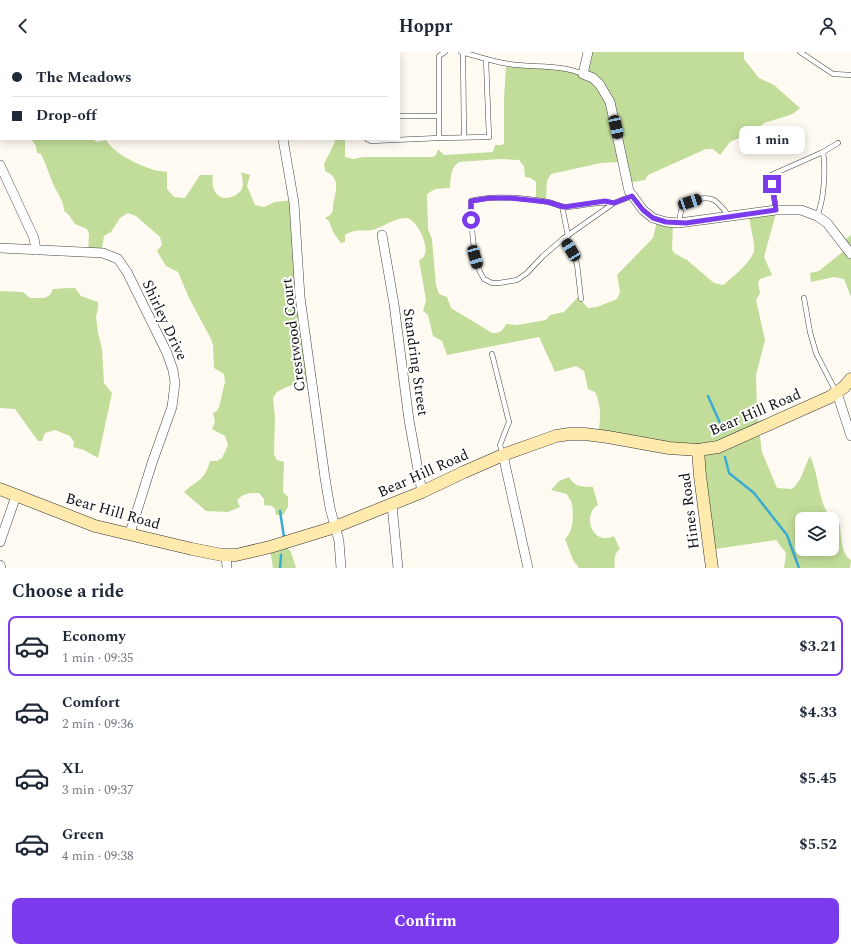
<!DOCTYPE html>
<meta charset="utf-8">
<style>
:root{--surface:#fff;--page:#f6f6f7;--text:#1f2937;--muted:#747a83;--line:#e0e1e3;--accent:#7c3aed}
body{margin:0;font-family:Spectral,serif;background:var(--page);color:var(--text);height:100vh;display:flex;flex-direction:column;font-size:15px;white-space:nowrap}
*{box-sizing:border-box;margin:0}
p{font-size:13px;color:var(--muted)}
.icon{flex:none;width:22px;height:22px;fill:none;stroke:currentColor;stroke-width:2;stroke-linecap:round;stroke-linejoin:round}
.map{position:relative;height:516px;overflow:hidden}
.side{display:flex;flex-direction:column;background:var(--surface);flex:1}
.side>*{flex:none}
.hud{position:absolute;left:0px;top:0px;width:400px;height:88px;box-shadow:0 2px 10px #0003;display:grid;align-content:center;height:88px;padding:0 12px;background:var(--surface)}
.controls{position:absolute;left:795px;top:460px;display:grid;gap:8px}
.controls a{display:grid;place-items:center;width:44px;height:44px;border-radius:8px;background:var(--surface);box-shadow:0 2px 10px #0003;font-size:20px}
.end{position:absolute;width:18px;height:18px;margin:-9px;border:5px solid #7c3aed;background:#fff;box-shadow:0 0 0 2px #fff}
.from{border-radius:50%}
.bubble{position:absolute;height:28px;border-radius:8px;background:var(--surface);box-shadow:0 2px 10px #0003;font-size:13px;font-weight:700;line-height:28px;text-align:center}
.car{position:absolute;width:12px;height:24px;margin:-12px -6px;border-radius:5px;box-shadow:0 0 3px 1px #0007;background:linear-gradient(#222 24%,#8ab4d8 0 40%,#222 0 76%,#8ab4d8 0 86%,#222 0)}
.hud b{display:flex;align-items:center;gap:14px;height:38px;font-size:15px}
.hud b+b{border-top:1px solid var(--line)}
.hud i{width:10px;height:10px;background:var(--text)}
ul{padding:0;list-style:none}
li{display:flex;align-items:center;gap:12px;height:60px;margin:0 8px 6px;padding:0 4px;border:2px solid transparent;border-radius:8px}
li div{flex:1}
li b{display:block;font-size:15px}
li em{font-style:normal;font-weight:700}
li.on{border-color:var(--accent)}
li>.icon{width:36px;height:36px;stroke-width:1.5}
h2{padding:0 12px;font-size:18px;line-height:48px}
.cta{display:flex;gap:8px;margin-top:auto;padding:8px 12px}
.cta a{flex:1;height:46px;border-radius:8px;background:var(--accent);color:#fff;font-size:16px;font-weight:700;line-height:46px;text-align:center}
header{display:flex;justify-content:space-between;align-items:center;height:52px;padding:0 12px;background:var(--surface);font-size:18px;font-weight:700}
.map>svg:first-child{display:block}
</style>
<header><svg class="icon" aria-label="back" viewBox="0 0 24 24"><path d="M15 5l-7 7 7 7"/></svg>Hoppr<svg class="icon" aria-label="person" viewBox="0 0 24 24"><circle cx="12" cy="8" r="4"/><path d="M4 21q1-7 8-7t8 7"/></svg></header>
<div class="map">
<svg width="851" height="516" viewBox="0 0 851 516">
<rect width="100%" height="100%" fill="#fffbf3"/>
<g fill="#c2dd9a">
<path d="M589 0H744V7L759 26 774 33 800 56 794 61 790 63 764 71 753 80 730 90 720 103 713 97H706L648 123 645 128 627 131 620 110 601 111 551 122 547 129 546 149 536 148V130L531 126 525 125 524 114 519 108 500 107 459 110C450 116 451 126 450 136L435 137 427 142 428 177 432 187 436 233 439 242 447 245 451 256 492 281C500 281 502 280 506 272L517 273 546 268 550 263 564 260 578 245 588 256 597 255 617 247 620 240 617 223 653 186 657 169 673 172 672 197 674 201 687 208 714 231 723 233C732 226 751 210 754 199 755 192 750 172 749 165L776 161 764 205 772 223 760 227 758 231 760 241 756 248 765 288 756 323 757 361 762 400 777 436 792 437C802 429 804 415 810 404 820 424 817 451 832 467H802V497H832V467L835 471 840 472C841 483 841 502 851 508L850 516H784L786 501 776 488 709 498 698 403 597 385C601 370 602 355 595 340L588 337 584 319 576 314 555 320 539 285 447 303 442 289 433 284 428 263 423 259 426 248 419 208C435 203 418 168 407 166 395 165 382 176 372 178 360 180 357 176 345 183V190L341 191 333 180 329 169 325 166C337 160 331 157 334 148 337 135 339 125 325 119L324 112 335 90 334 87H345V105L353 107 363 105H433L436 103 438 97 444 103 493 100 495 93H502L504 91V46L506 15 563 17 585 23Z"/>
<path d="M31 87H92L97 90 106 88C113 101 137 112 151 117 156 119 162 119 167 120V137L174 145 185 146 200 123H213C210 139 219 152 236 143 238 141 242 139 242 136 244 132 242 125 241 120L250 123 247 134 255 153 264 155 275 150 292 148 310 330 289 334 277 340 273 346 275 366 274 402 277 408 284 410 283 440 288 445V455L283 463H276L275 457 272 454 264 453V447L259 441C249 441 244 441 237 448L240 455 228 460 206 459 184 440C198 427 204 430 210 409H217L222 406 228 393 225 384 212 377 215 370 213 361 217 359 219 355 225 330 224 322 214 316 213 293 211 287 189 246 178 220 166 214 157 199 162 193 160 185 136 164 128 161 120 166 111 180 104 184 101 203 88 202 89 182 87 177 75 172 68 162 64 159C64 149 57 141 53 132 49 122 46 112 41 102L37 101 36 94Z"/>
<path d="M851 183V245L844 227 834 225 811 230 810 221 819 219 845 198 844 189Z"/>
<path d="M70 236H75L81 244 98 250V257L96 265 98 281 102 297 104 331 112 341 98 406 84 398 73 395 74 390 70 384 55 378 45 381 42 389H38L15 357 0 356V239L23 240 30 246H45L50 243 53 237Z"/>
<path d="M569 425C576 436 581 434 593 435L598 453C582 461 591 495 614 484L620 497C614 501 614 510 615 516H579L573 508 565 487C573 481 574 463 572 453 572 449 568 445 567 442L551 438 559 429Z"/>
<path d="M285 493 291 500 296 516H273L270 497Z"/>
</g>
<g fill="none" stroke-linecap="round" stroke-linejoin="round">
<g stroke="#3babd2" stroke-width="2.5">
<path d="M708 344 724 380"/>
<path d="M725 405 729 421 754 441 787 483 799 516"/>
<path d="M280 459 284 485"/>
<path d="M280 516 281 503"/>
</g>
<g stroke="#434343" stroke-width="5.5">
<g id="lane">
<path d="M362 0V1"/>
<path d="M461 0C477 4 493 10 509 12 533 16 560 12 583 22"/>
<path d="M800 0 833 22 851 23"/>
<path d="M463 1 464 85"/>
<path d="M399 64H439"/>
<path d="M439 86V4L445 0"/>
<path d="M367 87 371 89 439 86 489 85 486 7"/>
<path d="M823 100 838 91"/>
<path d="M614 151C598 148 582 155 566 155 560 155 554 151 548 150 525 146 493 143 471 149V168L475 205 480 220 484 227 492 231H499L517 228 527 221 543 204 564 186 614 151 632 144"/>
<path d="M564 155 563 159 568 184"/>
<path d="M776 158 772 132 769 124 823 100C826 118 824 148 817 164"/>
<path d="M679 171C680 166 680 161 682 156 688 148 705 144 714 148 720 152 725 159 729 164"/>
<path d="M564 186 571 198 577 212 581 247"/>
<path d="M804 246 810 280 816 301 836 340"/>
<path d="M492 302 509 370 500 393 503 402"/>
</g>
</g>
<g stroke="#434343" stroke-width="10">
<g id="street">
<path d="M75 0 76 1"/>
<path d="M265 0V1"/>
<path d="M588 0 583 22 593 26 600 33 610 50 629 139 643 158 653 166 666 170 679 171 776 158H801L817 164 827 171 851 202"/>
<path d="M283 87 294 151 300 245 325 426 330 456 339 489 341 516"/>
<path d="M0 113 34 186 36 198"/>
<path d="M382 183 394 252 409 368 422 440"/>
<path d="M0 196 103 201 118 207 127 220 167 301 173 318 175 331 172 355 152 411 130 481"/>
<path d="M837 341 851 384"/>
<path d="M503 403 528 516"/>
<path d="M392 453 398 516"/>
<path d="M0 490 16 444"/>
<path d="M226 503 227 516"/>
<path d="M0 513 1 516"/>
</g>
</g>
<g stroke="#323232" stroke-width="13">
<g id="secondary">
<path d="M698 398 700 424 712 516"/>
<path d="M0 437 95 474 192 497 222 503H236L270 495 335 475 422 440 464 420 503 403 556 384 569 382H585L608 385 669 396 698 398 718 395 830 345 844 335 851 327"/>
</g>
</g>
<use href="#lane" stroke="#fff" stroke-width="4.5"/>
<use href="#street" stroke="#fff" stroke-width="9"/>
<use href="#secondary" stroke="#ffeaae" stroke-width="12"/>
</g>
<g fill="none" stroke-linecap="round" stroke-linejoin="round">
<path stroke="#7c3aed" stroke-width="5" d="M471 168V149L490 146H510L548 150 564 155 605 149 614 151 632 144 643 158 653 166 666 170 686 171 776 158 772 132"/>
</g>
<g text-anchor="middle" stroke-width="4" stroke-linejoin="round" paint-order="stroke">
<g font-size="15" fill="#101010" stroke="#fff">
<text transform="translate(165 268) rotate(65)" y="5">Shirley Drive</text>
<text transform="translate(293 283) rotate(-97)" y="5">Crestwood Court</text>
<text transform="translate(416 310) rotate(82)" y="5">Standring Street</text>
<text transform="translate(755 360) rotate(-23)" y="5">Bear Hill Road</text>
<text transform="translate(423 421) rotate(-24)" y="5">Bear Hill Road</text>
<text transform="translate(113 459) rotate(16)" y="5">Bear Hill Road</text>
<text transform="translate(689 459) rotate(-97)" y="5">Hines Road</text>
</g>
</g>
</svg>
<div class="controls">
<a><svg class="icon" aria-label="layers" viewBox="0 0 24 24"><path d="M12 4l9 5-9 5-9-5zM3 14l9 5 9-5"/></svg></a>
</div>
<i class="end from" style="left:471px;top:168px"></i>
<i class="end" style="left:772px;top:132px"></i>
<div class="bubble" style="left:739px;top:74px;width:66px">1 min</div>
<i class="car" style="left:616px;top:75px;rotate:168deg"></i>
<i class="car" style="left:690px;top:150px;rotate:72deg"></i>
<i class="car" style="left:571px;top:198px;rotate:329deg"></i>
<i class="car" style="left:475px;top:205px;rotate:164deg"></i>
<div class="hud">
<b><i class="from"></i>The Meadows</b>
<b><i></i>Drop-off</b>
</div>
</div>
<section class="side">
<h2>Choose a ride</h2>
<ul>
<li class="on"><svg class="icon" aria-label="car" viewBox="0 0 24 24"><path d="M5 17H2v-5l4-1 3-4h7l3 4 3 1v5h-3M9 17h6M6 11h13"/><circle cx="7" cy="17" r="2"/><circle cx="17" cy="17" r="2"/></svg><div><b>Economy</b><p>1 min · 09:35</p></div><em>$3.21</em></li>
<li><svg class="icon" aria-label="car" viewBox="0 0 24 24"><path d="M5 17H2v-5l4-1 3-4h7l3 4 3 1v5h-3M9 17h6M6 11h13"/><circle cx="7" cy="17" r="2"/><circle cx="17" cy="17" r="2"/></svg><div><b>Comfort</b><p>2 min · 09:36</p></div><em>$4.33</em></li>
<li><svg class="icon" aria-label="car" viewBox="0 0 24 24"><path d="M5 17H2v-5l4-1 3-4h7l3 4 3 1v5h-3M9 17h6M6 11h13"/><circle cx="7" cy="17" r="2"/><circle cx="17" cy="17" r="2"/></svg><div><b>XL</b><p>3 min · 09:37</p></div><em>$5.45</em></li>
<li><svg class="icon" aria-label="car" viewBox="0 0 24 24"><path d="M5 17H2v-5l4-1 3-4h7l3 4 3 1v5h-3M9 17h6M6 11h13"/><circle cx="7" cy="17" r="2"/><circle cx="17" cy="17" r="2"/></svg><div><b>Green</b><p>4 min · 09:38</p></div><em>$5.52</em></li>
</ul>
<div class="cta"><a>Confirm</a></div>
</section>
